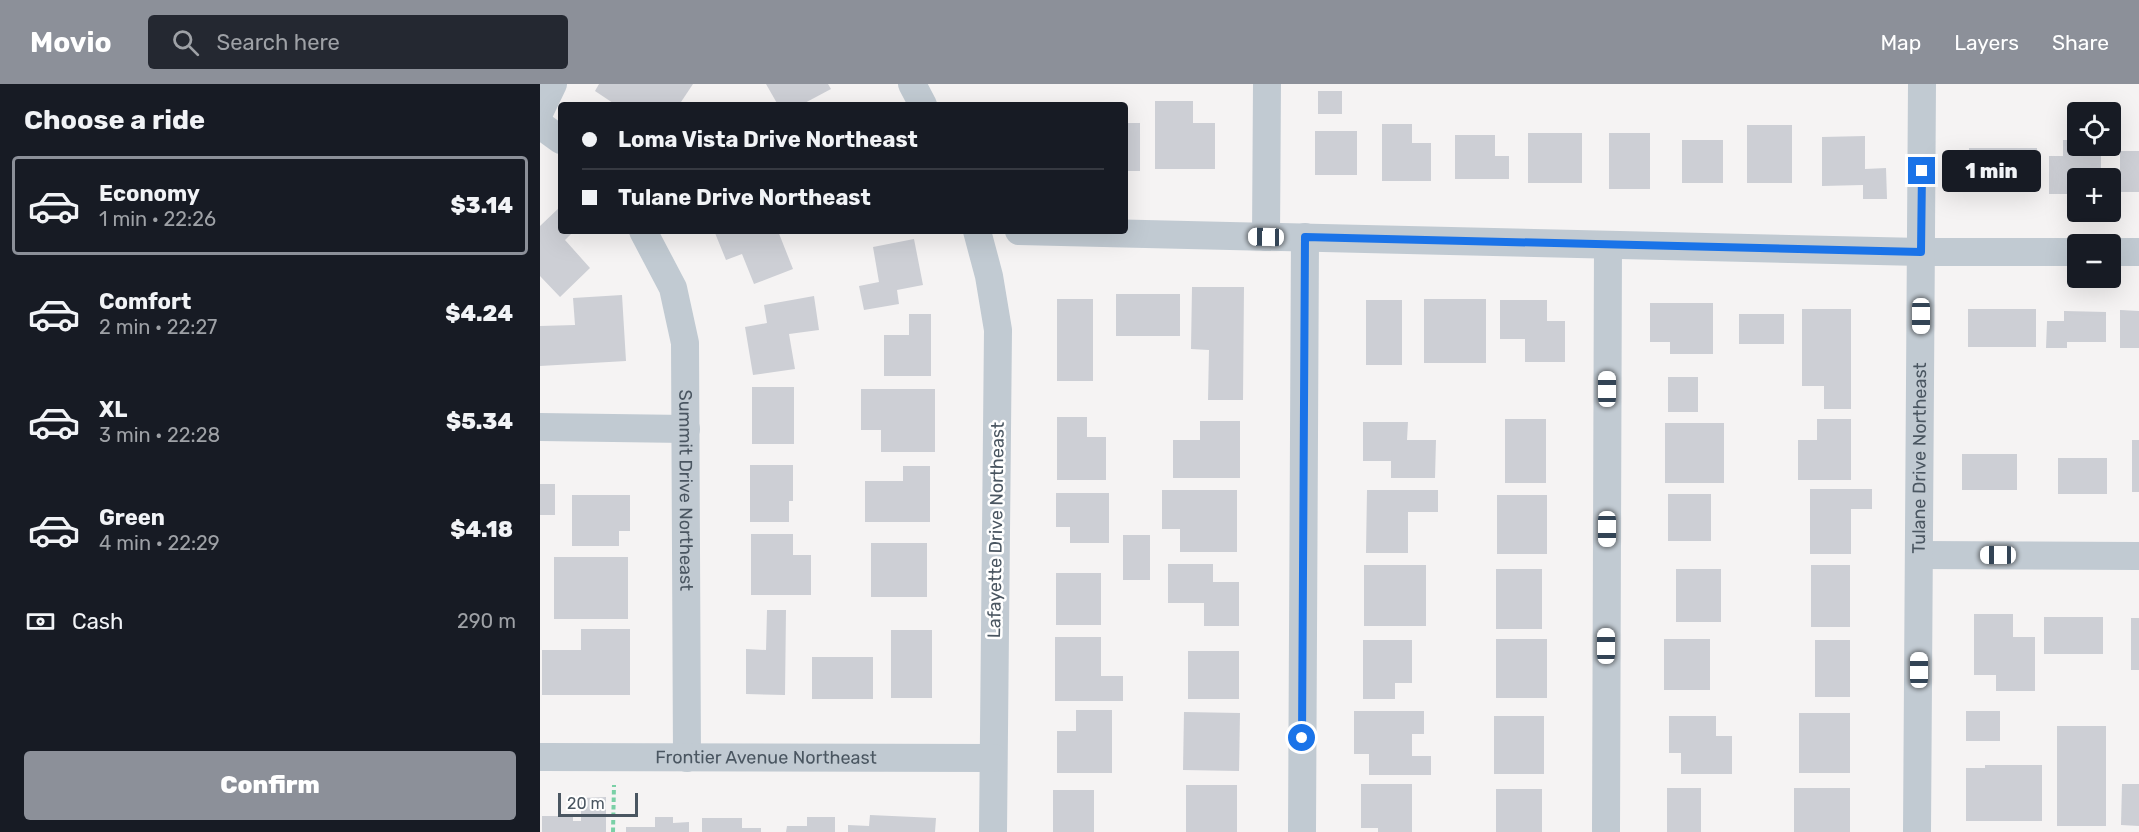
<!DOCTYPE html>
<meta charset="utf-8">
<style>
:root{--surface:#171b24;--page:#242831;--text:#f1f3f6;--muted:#9ea1a6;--line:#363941;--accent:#8c9099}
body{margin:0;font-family:Rubik,sans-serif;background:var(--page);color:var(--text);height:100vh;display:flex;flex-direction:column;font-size:22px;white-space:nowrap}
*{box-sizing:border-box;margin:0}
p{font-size:20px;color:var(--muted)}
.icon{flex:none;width:33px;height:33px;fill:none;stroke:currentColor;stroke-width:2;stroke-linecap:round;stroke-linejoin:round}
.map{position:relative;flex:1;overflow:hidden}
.details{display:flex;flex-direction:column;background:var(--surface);width:540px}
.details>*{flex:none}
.top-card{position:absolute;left:18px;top:18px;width:570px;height:132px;border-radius:6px;box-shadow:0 6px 24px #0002;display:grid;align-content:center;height:132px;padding:0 24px;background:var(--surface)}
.controls{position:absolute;left:1527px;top:18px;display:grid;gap:12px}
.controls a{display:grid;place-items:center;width:54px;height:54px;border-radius:6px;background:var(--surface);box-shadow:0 6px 24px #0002;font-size:30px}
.scale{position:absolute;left:18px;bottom:15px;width:80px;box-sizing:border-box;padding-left:6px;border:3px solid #4a5661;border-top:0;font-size:16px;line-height:21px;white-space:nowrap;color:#4a5661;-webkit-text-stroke:4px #fff;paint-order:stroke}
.end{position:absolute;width:27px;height:27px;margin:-14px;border:8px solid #1a73e8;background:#fff;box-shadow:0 0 0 3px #fff}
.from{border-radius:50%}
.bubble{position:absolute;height:42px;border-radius:6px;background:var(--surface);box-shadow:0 6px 24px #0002;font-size:20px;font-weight:800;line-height:42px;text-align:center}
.car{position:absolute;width:18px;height:36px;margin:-18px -9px;border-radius:8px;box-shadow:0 0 4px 2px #0007;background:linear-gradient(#fff 24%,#345 0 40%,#fff 0 76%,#345 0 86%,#fff 0)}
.top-card b{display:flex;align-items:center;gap:21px;height:57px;font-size:22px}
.top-card b+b{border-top:2px solid var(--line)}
.top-card i{width:15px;height:15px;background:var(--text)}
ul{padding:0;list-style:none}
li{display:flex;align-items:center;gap:18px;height:99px;margin:0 12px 9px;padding:0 12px;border:3px solid transparent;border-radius:6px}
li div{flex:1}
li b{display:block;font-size:22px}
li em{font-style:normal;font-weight:800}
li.on{border-color:var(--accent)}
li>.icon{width:54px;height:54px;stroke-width:1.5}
h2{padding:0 24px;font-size:27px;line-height:72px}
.pay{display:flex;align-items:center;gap:15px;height:66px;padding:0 24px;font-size:22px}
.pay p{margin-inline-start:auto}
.primary-button{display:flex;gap:12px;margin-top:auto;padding:12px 24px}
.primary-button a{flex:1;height:69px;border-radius:6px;background:var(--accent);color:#fff;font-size:24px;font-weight:800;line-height:69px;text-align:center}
header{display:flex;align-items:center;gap:36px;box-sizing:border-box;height:84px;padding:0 30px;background:var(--accent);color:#fff}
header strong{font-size:28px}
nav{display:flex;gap:33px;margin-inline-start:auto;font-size:21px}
.search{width:420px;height:54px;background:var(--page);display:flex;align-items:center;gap:15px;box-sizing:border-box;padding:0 21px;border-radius:6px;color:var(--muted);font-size:22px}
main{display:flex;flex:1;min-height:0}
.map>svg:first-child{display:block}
</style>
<header>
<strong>Movio</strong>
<div class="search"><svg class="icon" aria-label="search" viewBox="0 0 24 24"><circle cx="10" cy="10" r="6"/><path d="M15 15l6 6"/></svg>Search here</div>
<nav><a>Map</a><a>Layers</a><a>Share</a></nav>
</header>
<main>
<section class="details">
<h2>Choose a ride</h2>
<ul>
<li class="on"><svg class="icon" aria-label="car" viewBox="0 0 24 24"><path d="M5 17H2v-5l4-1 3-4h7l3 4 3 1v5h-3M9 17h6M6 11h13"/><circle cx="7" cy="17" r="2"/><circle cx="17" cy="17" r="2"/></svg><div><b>Economy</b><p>1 min · 22:26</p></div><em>$3.14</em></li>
<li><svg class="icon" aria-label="car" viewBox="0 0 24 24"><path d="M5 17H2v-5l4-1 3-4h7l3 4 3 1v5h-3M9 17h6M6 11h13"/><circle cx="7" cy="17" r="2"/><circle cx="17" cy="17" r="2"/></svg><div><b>Comfort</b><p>2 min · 22:27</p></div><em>$4.24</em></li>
<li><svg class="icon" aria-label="car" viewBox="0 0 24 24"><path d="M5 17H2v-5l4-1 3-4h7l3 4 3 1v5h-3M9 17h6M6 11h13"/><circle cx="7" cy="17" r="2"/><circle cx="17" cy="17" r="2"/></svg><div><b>XL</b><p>3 min · 22:28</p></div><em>$5.34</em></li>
<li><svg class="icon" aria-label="car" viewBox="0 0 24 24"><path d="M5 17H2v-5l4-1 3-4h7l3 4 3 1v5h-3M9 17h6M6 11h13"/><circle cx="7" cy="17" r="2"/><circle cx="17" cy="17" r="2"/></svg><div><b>Green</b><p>4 min · 22:29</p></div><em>$4.18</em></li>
</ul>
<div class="pay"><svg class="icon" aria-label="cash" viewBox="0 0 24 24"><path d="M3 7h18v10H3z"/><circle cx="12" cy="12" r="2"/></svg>Cash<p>290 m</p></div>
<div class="primary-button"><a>Confirm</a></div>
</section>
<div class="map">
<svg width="1599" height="748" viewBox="0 0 1599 748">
<rect width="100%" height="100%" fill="#f5f3f3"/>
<g fill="#cdcfd5">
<path d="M59 0H153L139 21H76L55 7Z"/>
<path d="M226 0H288L291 5 261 21H238Z"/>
<rect x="778" y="7" width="24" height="23"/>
<path d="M615 17H653V39H675V85H615Z"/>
<rect x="585" y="39" width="15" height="48"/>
<path d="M842 40H872V59H891V97H842Z"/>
<rect x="1207" y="41" width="45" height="58"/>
<rect x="775" y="47" width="42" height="44"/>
<rect x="988" y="49" width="54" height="50"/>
<rect x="1069" y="49" width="41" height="56"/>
<path d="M915 51H955V72H969V95H915Z"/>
<path d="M1325 52V85L1346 84 1347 115H1323V101L1282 102V53Z"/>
<rect x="1142" y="56" width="41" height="43"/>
<path d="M1523 56H1538V62H1548V70H1561V94H1538V110H1509V72H1523Z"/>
<rect x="1429" y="64" width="68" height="40"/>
<rect x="1580" y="67" width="19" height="41"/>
<path d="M21 122V147H34L25 156 50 184 20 213 0 192V142Z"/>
<path d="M181 147H238L253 185 214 200 202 170 186 176 175 149Z"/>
<path d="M374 155 383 201 357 206 359 220 324 226 319 202 339 198 333 163Z"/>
<path d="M652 203H704L703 316H668L669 266 651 265Z"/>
<rect x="576" y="210" width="64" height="42"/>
<path d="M82 211 86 277 0 282V242L35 241 33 214Z"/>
<path d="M274 212 279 246 249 250 255 285 213 291 205 243 227 239 224 221Z"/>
<rect x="517" y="215" width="36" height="82"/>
<rect x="884" y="215" width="62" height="64"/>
<rect x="826" y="216" width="36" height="65"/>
<path d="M960 216H1007V237H1025V278H985V255H960Z"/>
<path d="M1110 219H1173V270H1130V258H1110Z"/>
<path d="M1262 225H1311V325H1284V302H1262Z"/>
<rect x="1428" y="225" width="68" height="38"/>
<path d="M1580 226 1599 227V264H1580Z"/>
<path d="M1524 227 1566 228V258H1527V264H1506L1507 237H1524Z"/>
<path d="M369 230H391V292H344V251H369Z"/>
<rect x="1199" y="230" width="45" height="30"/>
<rect x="1128" y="293" width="30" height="35"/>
<rect x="212" y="303" width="42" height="57"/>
<path d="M321 305H395V368H341V346H321Z"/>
<path d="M517 333H547V353H566V396H517Z"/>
<rect x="965" y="335" width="41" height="64"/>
<path d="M1277 335H1311V396H1258V356H1277Z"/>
<path d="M660 337H700V394H633V356H660Z"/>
<path d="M823 338H868L867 356H896L895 394H851V377H823Z"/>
<rect x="1125" y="339" width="59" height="60"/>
<rect x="1592" y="356" width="7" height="52"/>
<rect x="1422" y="370" width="55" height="36"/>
<rect x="1518" y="374" width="49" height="36"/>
<path d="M210 381H253V417H249V438H210Z"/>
<path d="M363 382H390V438H325V397H363Z"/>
<rect x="0" y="400" width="15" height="31"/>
<path d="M1270 405H1332V425H1311V470H1270Z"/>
<path d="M622 406H697V468H640V445H622Z"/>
<path d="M827 406H898V428H868V469H826Z"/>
<path d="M516 409H569V459H530V443H516Z"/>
<rect x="1128" y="410" width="43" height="47"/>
<path d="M32 411H90V447H79V462H32Z"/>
<rect x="957" y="411" width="50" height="59"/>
<path d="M211 450H253V471H271V511H211Z"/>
<rect x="583" y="451" width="27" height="45"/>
<rect x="331" y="459" width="56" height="54"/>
<rect x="14" y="473" width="74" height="62"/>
<path d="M628 480H673V498H699V542H664V519H628Z"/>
<rect x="824" y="481" width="62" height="61"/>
<rect x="1271" y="481" width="39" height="62"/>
<rect x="956" y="485" width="46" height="60"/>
<rect x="1136" y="485" width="45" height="53"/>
<rect x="516" y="489" width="45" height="52"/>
<path d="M227 526H246L245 611 206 610V565L226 566Z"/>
<path d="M1434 530H1473V553H1495V607H1456V591H1434Z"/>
<rect x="1504" y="533" width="59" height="37"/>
<rect x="1591" y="534" width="8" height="52"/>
<path d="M41 545H90V611H2V566H41Z"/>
<rect x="351" y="546" width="41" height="68"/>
<path d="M515 553H561V592H583V617H515Z"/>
<rect x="956" y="555" width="51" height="59"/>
<rect x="1124" y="555" width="46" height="51"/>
<path d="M823 556H872V599H855V615H823Z"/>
<rect x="1275" y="556" width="35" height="57"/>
<rect x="648" y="567" width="51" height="48"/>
<rect x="272" y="573" width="61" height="42"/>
<path d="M536 626H572V689H517V647H536Z"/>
<path d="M814 627H884V650H872V672H891V691H829V670H814Z"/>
<rect x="1426" y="627" width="34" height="30"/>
<path d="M644 628 700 629 699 687 643 686Z"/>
<rect x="1259" y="629" width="51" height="60"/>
<rect x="954" y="632" width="50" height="58"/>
<path d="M1129 632H1176V652H1192V690H1141V669H1129Z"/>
<rect x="1517" y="642" width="49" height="100"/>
<path d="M1445 681H1502V737H1426V684H1445Z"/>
<path d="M821 700H872V748H838V744H821Z"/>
<path d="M1582 700H1599V742L1581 741Z"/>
<rect x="646" y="701" width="51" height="47"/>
<rect x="1127" y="704" width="34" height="44"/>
<rect x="1254" y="704" width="56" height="44"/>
<rect x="956" y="705" width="46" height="43"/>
<rect x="513" y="706" width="41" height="42"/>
<path d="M66 713V748H2V732H33V737H41V714Z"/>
<path d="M330 731 396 734 395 748H308V741L329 742Z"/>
<path d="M115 733H133V739L149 738V748H86V743H115Z"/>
<path d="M267 733H295V748H246L247 742H267Z"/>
<path d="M162 734H202V744H221V748H162Z"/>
</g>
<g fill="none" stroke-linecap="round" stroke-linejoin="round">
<path stroke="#7ad0a6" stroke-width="4" stroke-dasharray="4.5 3" stroke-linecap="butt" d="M73 748 74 701"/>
<g stroke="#c1cad2" stroke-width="28">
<path d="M372 0 383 21"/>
<path d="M0 27 13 0"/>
<path d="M0 41 21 56"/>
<path id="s1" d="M103 147 133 204 145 259 147 674"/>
<path d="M437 147 449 192 458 246 453 748"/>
<path d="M479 147 1381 168H1538"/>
<path d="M726 153 727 0"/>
<path d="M1570 168H1599"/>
<path d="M0 343 146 345"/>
<path d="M1379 471 1599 472"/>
<path id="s2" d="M0 673 453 674"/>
<path d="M762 748 765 153"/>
<path d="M1066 748 1068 161"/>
<path id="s3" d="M1377 748 1382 0"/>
</g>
</g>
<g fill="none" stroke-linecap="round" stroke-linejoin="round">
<path stroke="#1a73e8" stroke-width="8" d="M762 654 765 153 1381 168 1382 87"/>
</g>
<g text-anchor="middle" stroke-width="5" stroke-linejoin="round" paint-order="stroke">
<g font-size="18" fill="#4a5661" stroke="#fff">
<text dy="6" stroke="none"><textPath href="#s3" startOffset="374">Tulane Drive Northeast</textPath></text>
<text dy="6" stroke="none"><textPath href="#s1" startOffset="268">Summit Drive Northeast</textPath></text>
<text transform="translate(456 446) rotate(-89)" y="6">Lafayette Drive Northeast</text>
<text dy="6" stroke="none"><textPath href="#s2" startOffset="226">Frontier Avenue Northeast</textPath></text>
</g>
</g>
</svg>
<div class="controls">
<a><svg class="icon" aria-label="locate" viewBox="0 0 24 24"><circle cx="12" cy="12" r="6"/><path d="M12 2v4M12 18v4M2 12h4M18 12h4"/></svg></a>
<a>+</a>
<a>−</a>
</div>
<div class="scale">20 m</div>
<i class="end from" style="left:762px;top:654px"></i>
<i class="end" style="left:1382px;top:87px"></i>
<div class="bubble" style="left:1402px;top:66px;width:99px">1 min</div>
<i class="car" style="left:726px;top:153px;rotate:271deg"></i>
<i class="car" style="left:1381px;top:232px;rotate:180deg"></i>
<i class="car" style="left:1067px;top:305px;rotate:0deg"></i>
<i class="car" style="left:1067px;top:445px;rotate:180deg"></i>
<i class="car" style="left:1458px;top:471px;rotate:270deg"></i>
<i class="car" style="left:1066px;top:562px;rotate:0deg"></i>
<i class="car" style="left:1379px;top:586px;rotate:0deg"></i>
<div class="top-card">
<b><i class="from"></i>Loma Vista Drive Northeast</b>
<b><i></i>Tulane Drive Northeast</b>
</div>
</div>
</main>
